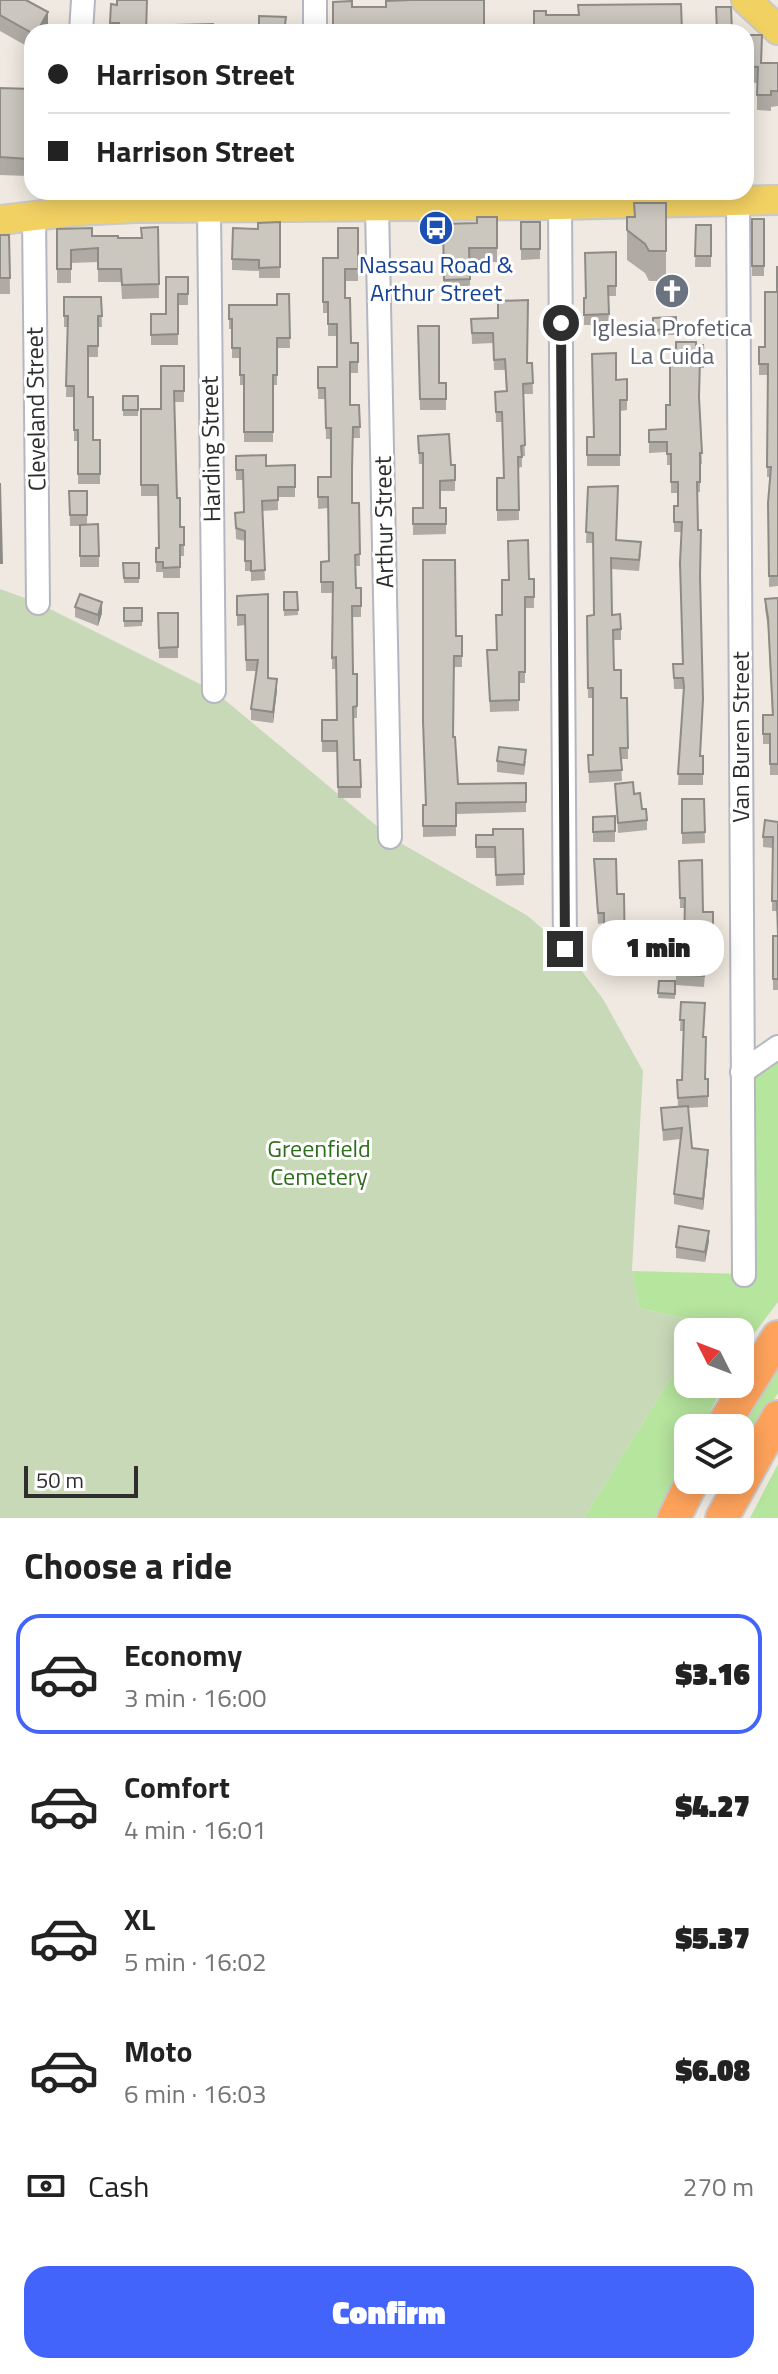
<!DOCTYPE html>
<meta charset="utf-8">
<style>
:root{--surface:#fff;--page:#f6f6f6;--text:#222;--muted:#767676;--line:#e0e0e0;--accent:#4264fb}
body{margin:0;font-family:"Titillium Web",sans-serif;background:var(--page);color:var(--text);height:100vh;display:flex;flex-direction:column;font-size:30px;white-space:nowrap}
*{box-sizing:border-box;margin:0}
p{font-size:26px;color:var(--muted)}
.icon{flex:none;width:44px;height:44px;fill:none;stroke:currentColor;stroke-width:2;stroke-linecap:round;stroke-linejoin:round}
.map{position:relative;height:1518px;overflow:hidden}
.sheet{display:flex;flex-direction:column;background:var(--surface);flex:1}
.sheet>*{flex:none}
.top-card{position:absolute;left:24px;top:24px;width:730px;height:176px;border-radius:24px;box-shadow:0 4px 20px #0003;display:grid;align-content:center;height:176px;padding:0 24px;background:var(--surface)}
.needle{width:52px;rotate:312deg}
.tools{position:absolute;left:674px;top:1318px;display:grid;gap:16px}
.tools a{display:grid;place-items:center;width:80px;height:80px;border-radius:16px;background:var(--surface);box-shadow:0 4px 20px #0003;font-size:40px}
.scale{position:absolute;left:24px;bottom:20px;width:114px;box-sizing:border-box;padding-left:8px;border:4px solid #2e2e2e;border-top:0;font-size:22px;line-height:28px;white-space:nowrap;color:#2e2e2e;-webkit-text-stroke:6px #fff;paint-order:stroke}
.end{position:absolute;width:36px;height:36px;margin:-18px;border:10px solid #2e2e2e;background:#fff;box-shadow:0 0 0 4px #fff}
.from{border-radius:50%}
.bubble{position:absolute;height:56px;border-radius:24px;background:var(--surface);box-shadow:0 4px 20px #0003;font-size:26px;font-weight:800;line-height:56px;text-align:center}
.top-card b{display:flex;align-items:center;gap:28px;height:76px;font-size:30px}
.top-card b+b{border-top:2px solid var(--line)}
.top-card i{width:20px;height:20px;background:var(--text)}
ul{padding:0;list-style:none}
li{display:flex;align-items:center;gap:24px;height:120px;margin:0 16px 12px;padding:0 8px;border:4px solid transparent;border-radius:24px}
li div{flex:1}
li b{display:block;font-size:30px}
li em{font-style:normal;font-weight:800}
li.on{border-color:var(--accent)}
li>.icon{width:72px;height:72px;stroke-width:1.5}
h2{padding:0 24px;font-size:36px;line-height:96px}
.pay{display:flex;align-items:center;gap:20px;height:88px;padding:0 24px;font-size:30px}
.pay p{margin-inline-start:auto}
.primary-button{display:flex;gap:16px;margin-top:auto;padding:16px 24px}
.primary-button a{flex:1;height:92px;border-radius:24px;background:var(--accent);color:#fff;font-size:32px;font-weight:800;line-height:92px;text-align:center}
.map>svg:first-child{display:block}
</style>
<div class="map">
<svg width="778" height="1518" viewBox="0 0 778 1518">
<rect width="100%" height="100%" fill="#efe9e1"/>
<g fill="#b6e59e">
<path d="M778 1047V1302L740 1352V1332H699L704 1323 639 1308 632 1271 744 1274 742 1072Z"/>
<path d="M688 1350V1384H724L702 1428H688V1456L656 1518H584Z"/>
<path d="M778 1364V1393L740 1454V1438L744 1431 739 1423Z"/>
<path d="M778 1464V1518H750Z"/>
</g>
<path fill="#c8d9b8" d="M0 589 38 603 214 691 390 837 528 916 565 949 603 999 643 1071 632 1270 639 1308 704 1323 699 1332H688V1350L584 1518H0Z"/>
<g fill="none" stroke-linecap="round" stroke-linejoin="round">
<g stroke="#b4b7c1" stroke-width="26">
<g id="minor">
<path d="M315 0V32"/>
<path d="M81 32 83 0"/>
<path d="M738 200 744 1275"/>
<path d="M560 205 565 949"/>
<path d="M377 207 390 837"/>
<path d="M209 208 214 691"/>
<path d="M34 215 38 603"/>
<path d="M742 1072 778 1047"/>
</g>
</g>
<g stroke="#c9c9c9" stroke-width="32">
<g id="major">
<path d="M746 0 778 30"/>
<path d="M0 220 76 211 135 208 560 205 778 200"/>
</g>
</g>
<g stroke="#c9c9c9" stroke-width="36">
<g id="highway">
<path d="M721 1428 778 1337"/>
<path d="M674 1518 693 1480"/>
<path d="M722 1518 778 1417"/>
</g>
</g>
<use href="#minor" stroke="#fff" stroke-width="22"/>
<use href="#major" stroke="#f2d163" stroke-width="28"/>
<use href="#highway" stroke="#ffa35c" stroke-width="32"/>
</g>
<g fill="#afaba4">
<path d="M0 0 48 28 32 32V49L0 31Z"/>
<path d="M111 4 146 32H110Z"/>
<path d="M352 7 484 32H333Z"/>
<path d="M534 11 546 15 682 32H534Z"/>
<path d="M746 35 761 63H778V106L771 107V111L757 110V83L746 82Z"/>
<path d="M0 88 32 106 28 176 0 175Z"/>
<path d="M666 203V281H649L645 273 627 260V217H635Z"/>
<path d="M497 217V262H470V294H444L443 224 477 223Z"/>
<rect x="752" y="219" width="12" height="57"/>
<path d="M280 222V278H259V271L232 270V259L258 229Z"/>
<path d="M521 222H540V259L521 260Z"/>
<path d="M696 225H711V267H695Z"/>
<path d="M158 227 159 298 122 299 121 282H98V262L71 263V283H57V229L92 236 118 238H141Z"/>
<path d="M358 228V281H345V298L351 343H358V373H350V405H359L360 438H353L352 475V503H359L360 566H356V588H361V617H352L353 674 357 706V718H353L354 760H360L361 798H338L337 752H322V720H337L336 669H332L333 593H321V562L329 561 328 508 318 509V477H331V439H326L325 399H318V367H337V336H328V313H323V258H338Z"/>
<path d="M0 235H9L10 294H0Z"/>
<path d="M616 252V296H608L609 325H584V298H586Z"/>
<path d="M778 267V586L769 587 768 503 770 477H767V375H759V347H765L777 292Z"/>
<path d="M188 277V305H178V345H151V314H166Z"/>
<path d="M289 294 290 348H277V385H273V442H244V385H240V358H232V329H229V305H277Z"/>
<path d="M64 297H101L102 327H98V357H88V397L93 440H100V484H78V441H74V397H66L68 327H64Z"/>
<path d="M676 317V335H653V318Z"/>
<path d="M498 318 527 363H532L533 394H523L525 456H522V467L518 468 519 520 497 521V478H504L502 422H496L495 392 506 391 505 370H494L493 343 472 344 471 319Z"/>
<path d="M418 326 439 383H446V410H420Z"/>
<path d="M696 345H703L704 368H700L699 401 702 464H700V492H697L700 583 701 756H703V785H678L683 694V689H674L673 664H682L681 532H674V506H678V493H671V465H667V452L649 453V430L666 429 676 362Z"/>
<path d="M184 366V402H174L177 498 180 527H184V556H180V578H163V572H156V548H159L158 496H141V409H161Z"/>
<path d="M627 379V410L620 411V466H587V437H594L616 380Z"/>
<rect x="123" y="396" width="15" height="20"/>
<path d="M418 436 451 465H455V491H440V508H446V534L413 535V508H423V464H419Z"/>
<path d="M236 456 266 466 295 465V497H278V510L262 511 265 580 251 581V571H245V541L236 539 235 513 244 512 243 480H236Z"/>
<path d="M588 487 616 540 641 553 639 571 611 569 612 615 621 629V640H613L614 670 621 698H627L628 759H621L622 781 589 783 588 755H593V698H588L587 616 594 615 593 543H586Z"/>
<path d="M69 491H87V524L99 556V567H80V526H70Z"/>
<path d="M123 563H139V583H124Z"/>
<path d="M529 579H534V608H525V683H519V711L490 712 487 650H497L502 615Z"/>
<path d="M284 592H297L298 615 284 616Z"/>
<path d="M268 594V678L277 690 273 723 251 720V709L256 671H246L245 625 237 626V596Z"/>
<path d="M778 598V775H770V744H763V715H772L768 628 765 609V599Z"/>
<path d="M75 607 102 613 98 626 75 617Z"/>
<path d="M124 608H142V626L124 627Z"/>
<path d="M158 613H178V658H159Z"/>
<path d="M456 636H462V667H454L453 737 458 784 526 783V812L456 814V836L423 837V805H426Z"/>
<path d="M497 761H526L524 775 497 772Z"/>
<path d="M615 784 634 794 647 820V830L618 833Z"/>
<path d="M682 799H704L705 843 682 844Z"/>
<path d="M615 816V842H593V817Z"/>
<path d="M778 822V990H773V936H778L777 911H772L773 848 763 847V837Z"/>
<path d="M523 829 524 885 496 886 495 858H476V835H493Z"/>
<path d="M594 859 617 894 625 971 604 972V923L598 924Z"/>
<path d="M679 861 703 912H713V944H707L704 987 676 985V974L684 949 685 908H680Z"/>
<path d="M659 981H675V999L658 998Z"/>
<path d="M681 1002 704 1037 705 1079H708V1107L688 1108 692 1148 708 1160 703 1210 674 1204V1194L680 1139 663 1141 661 1108 678 1107 677 1080H682L684 1031H680Z"/>
<path d="M709 1241 705 1262 676 1258V1247Z"/>
</g>
<g fill="#8e8b86">
<path d="M48 12V28L45 32H37Z"/>
<path d="M32 89V106L28 176V159Z"/>
<path d="M102 602V613L98 626V615Z"/>
<path d="M277 679V690L273 723V712Z"/>
<path d="M708 1150V1160L703 1210V1199Z"/>
<path d="M709 1231V1241L705 1262V1252Z"/>
</g>
<g fill="#cbc7bf" stroke="#8e8b86" stroke-width="2">
<path d="M0 0H26L48 12 37 32 32 33 0 15Z"/>
<path d="M117 0H147L146 32H119V23H110L111 4 117 5Z"/>
<path d="M411 0H484V32H466V30L429 32H333V2L352 1V7H386V1Z"/>
<path d="M681 4 682 32H635V28L608 31 534 29V11H546V15H579L578 5Z"/>
<path d="M716 7H731L732 32H717Z"/>
<path d="M259 16 286 17 284 32H259Z"/>
<path d="M213 24V32H175V25Z"/>
<path d="M746 35H762L761 63H778V91H771V95H757L758 67 746 66Z"/>
<path d="M0 88 32 89 28 159 0 157Z"/>
<path d="M634 203H666V251H649L645 244 627 230V217H635Z"/>
<path d="M477 217H497V248H469L470 279 444 280 443 224 477 223Z"/>
<rect x="752" y="219" width="12" height="47"/>
<path d="M280 222V267L259 268V260L232 259 233 228 258 229V223Z"/>
<rect x="521" y="222" width="19" height="27"/>
<path d="M696 225H711V256H695Z"/>
<path d="M158 227 159 284 122 285 121 269H98V248L71 250V269H57V229L92 228V236H118V238H142L141 228Z"/>
<path d="M338 228H358V269H345V298H350L351 343H358V362H350V405H359L360 427H353L352 468V503H359L360 554 355 555 356 588H361V606H352L353 674H357V706L353 707 354 760H360L361 787H338L337 741H322V720H337L336 657 332 658 333 582H321V562L329 561 328 497H318V477H331V428H326L325 388H318V367H337V324H328V302H323V258H338Z"/>
<path d="M0 235H9L10 278H0Z"/>
<path d="M616 252V286H608L609 314 584 315V298H586L585 253Z"/>
<path d="M777 267H778V576H769L768 503 771 467H767L768 364H759V347H765V292H777Z"/>
<path d="M166 277H188V294H178V334L151 335V314H166Z"/>
<path d="M277 294H289L290 338H277V375H273V432H244V375H240V348H232V319H229V305H277Z"/>
<path d="M64 297H101L102 316H98V346H88V397H93V440H100V474H78V430H74V386H66L68 316H64Z"/>
<path d="M528 300 527 363H532L533 383 523 384 525 445 521 446 522 457H518L519 510H497V478H504L502 412H496L495 392 507 391 505 359 494 360 493 333H472L471 319 498 318V301Z"/>
<path d="M676 317V329L653 330V318Z"/>
<path d="M418 326H439V383H446V399H420Z"/>
<path d="M676 342H696V345H703L704 358H700L699 397 702 453H700V482H697L698 530H701L700 576 703 699 700 756H703V774H678L684 687 683 678H674L673 664H683L680 563 682 522H674V506H678V482H671V454H667V442H649V430L666 429V405H670V362H676Z"/>
<path d="M616 353V380L627 379V400H620V455H587V437H594L592 354Z"/>
<path d="M161 366H184V391H174L177 498H180V527H184V545H180V567L163 568V562H156V548H159L158 485H141V409H161Z"/>
<rect x="123" y="396" width="15" height="14"/>
<path d="M449 434 451 465H455V480L440 481V508H446V524H413V508H423V453H419L418 436Z"/>
<path d="M266 455V466L295 465V487H278V500L262 501 265 570 251 571V561H245V531L236 528 235 513 244 512 243 470H236V456Z"/>
<path d="M0 483 2 563H0Z"/>
<path d="M618 486 616 540 641 542 639 560 611 558 612 615 620 614 621 629 613 630 614 670H621V698H627L628 748H620L622 770 589 772 588 755H593V688H588L587 616 594 615 593 533 586 532 588 487Z"/>
<path d="M69 491H87V515H70Z"/>
<path d="M98 524 99 556H80V525Z"/>
<path d="M528 540 529 579H534V597H525V672H519V700L490 701 487 650H497L496 615H502V580H509L508 541Z"/>
<path d="M423 560H455L456 636H462V656H454L453 737H455L458 784 526 783V802L456 803V826H423V805H426L423 721Z"/>
<path d="M123 563H139V578H124Z"/>
<path d="M284 592H297L298 610H284Z"/>
<path d="M80 594 102 602 98 615 75 607Z"/>
<path d="M268 594V678L277 679 273 712 251 709 258 660H246L245 615H237V596Z"/>
<path d="M778 598V764H770V734H763V715H773L768 618 765 599Z"/>
<rect x="124" y="608" width="18" height="13"/>
<path d="M158 613H178V647L159 648Z"/>
<path d="M499 747 526 750 524 765 497 761Z"/>
<path d="M633 782 634 794 640 793 642 809H646L647 820 618 823 615 784Z"/>
<path d="M682 799H704L705 832 682 833Z"/>
<path d="M615 816V831L593 832V817Z"/>
<path d="M765 820 778 822V979H773V936H778L777 901H772L773 837H763Z"/>
<path d="M493 829H523L524 874 496 875 495 847H476V835H493Z"/>
<path d="M594 859H616L617 894H624L625 961H604V913H598Z"/>
<path d="M702 860 703 912H713V933H707L704 976 676 974 678 948 684 949 685 898H680L679 861Z"/>
<path d="M659 981H675V994L658 993Z"/>
<path d="M681 1002 705 1003 703 1037H706L705 1079H708V1096L678 1098 677 1080H682L684 1020H680Z"/>
<path d="M688 1106 692 1148 708 1150 703 1199 674 1194 682 1128 663 1130 661 1108Z"/>
<path d="M679 1226 709 1231 705 1252 676 1247Z"/>
</g>
<g fill="none" stroke-linecap="round" stroke-linejoin="round">
<path stroke="#2e2e2e" stroke-width="10" d="M561 323 565 949"/>
</g>
<defs>
<g id="bus-disc" transform="scale(1.8)"><circle r="9.5" fill="#1a4fb4" stroke="#fff"/><path d="M-5-6H5V4H4V6H2V4H-2V6H-4V4H-5ZM-3.5-4V0h7V-4ZM-3.5 1.2v1.5H-2V1.2ZM2 1.2v1.5H3.5V1.2Z" fill="#fff"/></g>
<g id="church-disc" transform="scale(1.8)"><circle r="9.5" fill="#6b7280" stroke="#fff"/><path d="M-1.2-6h2.4v3.5h3.3v2.4h-3.3V6h-2.4V-.1h-3.3v-2.4h3.3Z" fill="#fff"/></g>
</defs>
<g fill-rule="evenodd">
<use href="#bus-disc" x="436" y="228"/>
<use href="#church-disc" x="672" y="291"/>
</g>
<g text-anchor="middle" stroke-width="6" stroke-linejoin="round" paint-order="stroke">
<g font-size="24" fill="#164399" stroke="#fff">
<text x="436" y="273">Nassau Road &amp;<tspan x="436" dy="28">Arthur Street</tspan></text>
</g>
<g font-size="24" fill="#5b616d" stroke="#fff">
<text x="672" y="336">Iglesia Profetica<tspan x="672" dy="28">La Cuida</tspan></text>
</g>
<g font-size="24" fill="#2e2e2e" stroke="#fff">
<text transform="translate(36 409) rotate(-91)" y="8">Cleveland Street</text>
<text transform="translate(211 449) rotate(-91)" y="8">Harding Street</text>
<text transform="translate(384 522) rotate(-91)" y="8">Arthur Street</text>
<text transform="translate(741 737) rotate(-90)" y="8">Van Buren Street</text>
</g>
<g font-size="24" fill="#2c6e1b" stroke="#fff">
<text x="319" y="1157">Greenfield<tspan x="319" dy="28">Cemetery</tspan></text>
</g>
</g>
</svg>
<div class="tools">
<a><svg class="needle" viewBox="-14 -14 28 28"><path d="M0-13l5 13h-10z" fill="#e53935"/><path d="M0 13l5-13h-10z" fill="#767676"/></svg></a>
<a><svg class="icon" aria-label="layers" viewBox="0 0 24 24"><path d="M12 4l9 5-9 5-9-5zM3 14l9 5 9-5"/></svg></a>
</div>
<div class="scale">50 m</div>
<i class="end from" style="left:561px;top:323px"></i>
<i class="end" style="left:565px;top:949px"></i>
<div class="bubble" style="left:592px;top:920px;width:132px">1 min</div>
<div class="top-card">
<b><i class="from"></i>Harrison Street</b>
<b><i></i>Harrison Street</b>
</div>
</div>
<section class="sheet">
<h2>Choose a ride</h2>
<ul>
<li class="on"><svg class="icon" aria-label="car" viewBox="0 0 24 24"><path d="M5 17H2v-5l4-1 3-4h7l3 4 3 1v5h-3M9 17h6M6 11h13"/><circle cx="7" cy="17" r="2"/><circle cx="17" cy="17" r="2"/></svg><div><b>Economy</b><p>3 min · 16:00</p></div><em>$3.16</em></li>
<li><svg class="icon" aria-label="car" viewBox="0 0 24 24"><path d="M5 17H2v-5l4-1 3-4h7l3 4 3 1v5h-3M9 17h6M6 11h13"/><circle cx="7" cy="17" r="2"/><circle cx="17" cy="17" r="2"/></svg><div><b>Comfort</b><p>4 min · 16:01</p></div><em>$4.27</em></li>
<li><svg class="icon" aria-label="car" viewBox="0 0 24 24"><path d="M5 17H2v-5l4-1 3-4h7l3 4 3 1v5h-3M9 17h6M6 11h13"/><circle cx="7" cy="17" r="2"/><circle cx="17" cy="17" r="2"/></svg><div><b>XL</b><p>5 min · 16:02</p></div><em>$5.37</em></li>
<li><svg class="icon" aria-label="car" viewBox="0 0 24 24"><path d="M5 17H2v-5l4-1 3-4h7l3 4 3 1v5h-3M9 17h6M6 11h13"/><circle cx="7" cy="17" r="2"/><circle cx="17" cy="17" r="2"/></svg><div><b>Moto</b><p>6 min · 16:03</p></div><em>$6.08</em></li>
</ul>
<div class="pay"><svg class="icon" aria-label="cash" viewBox="0 0 24 24"><path d="M3 7h18v10H3z"/><circle cx="12" cy="12" r="2"/></svg>Cash<p>270 m</p></div>
<div class="primary-button"><a>Confirm</a></div>
</section>
